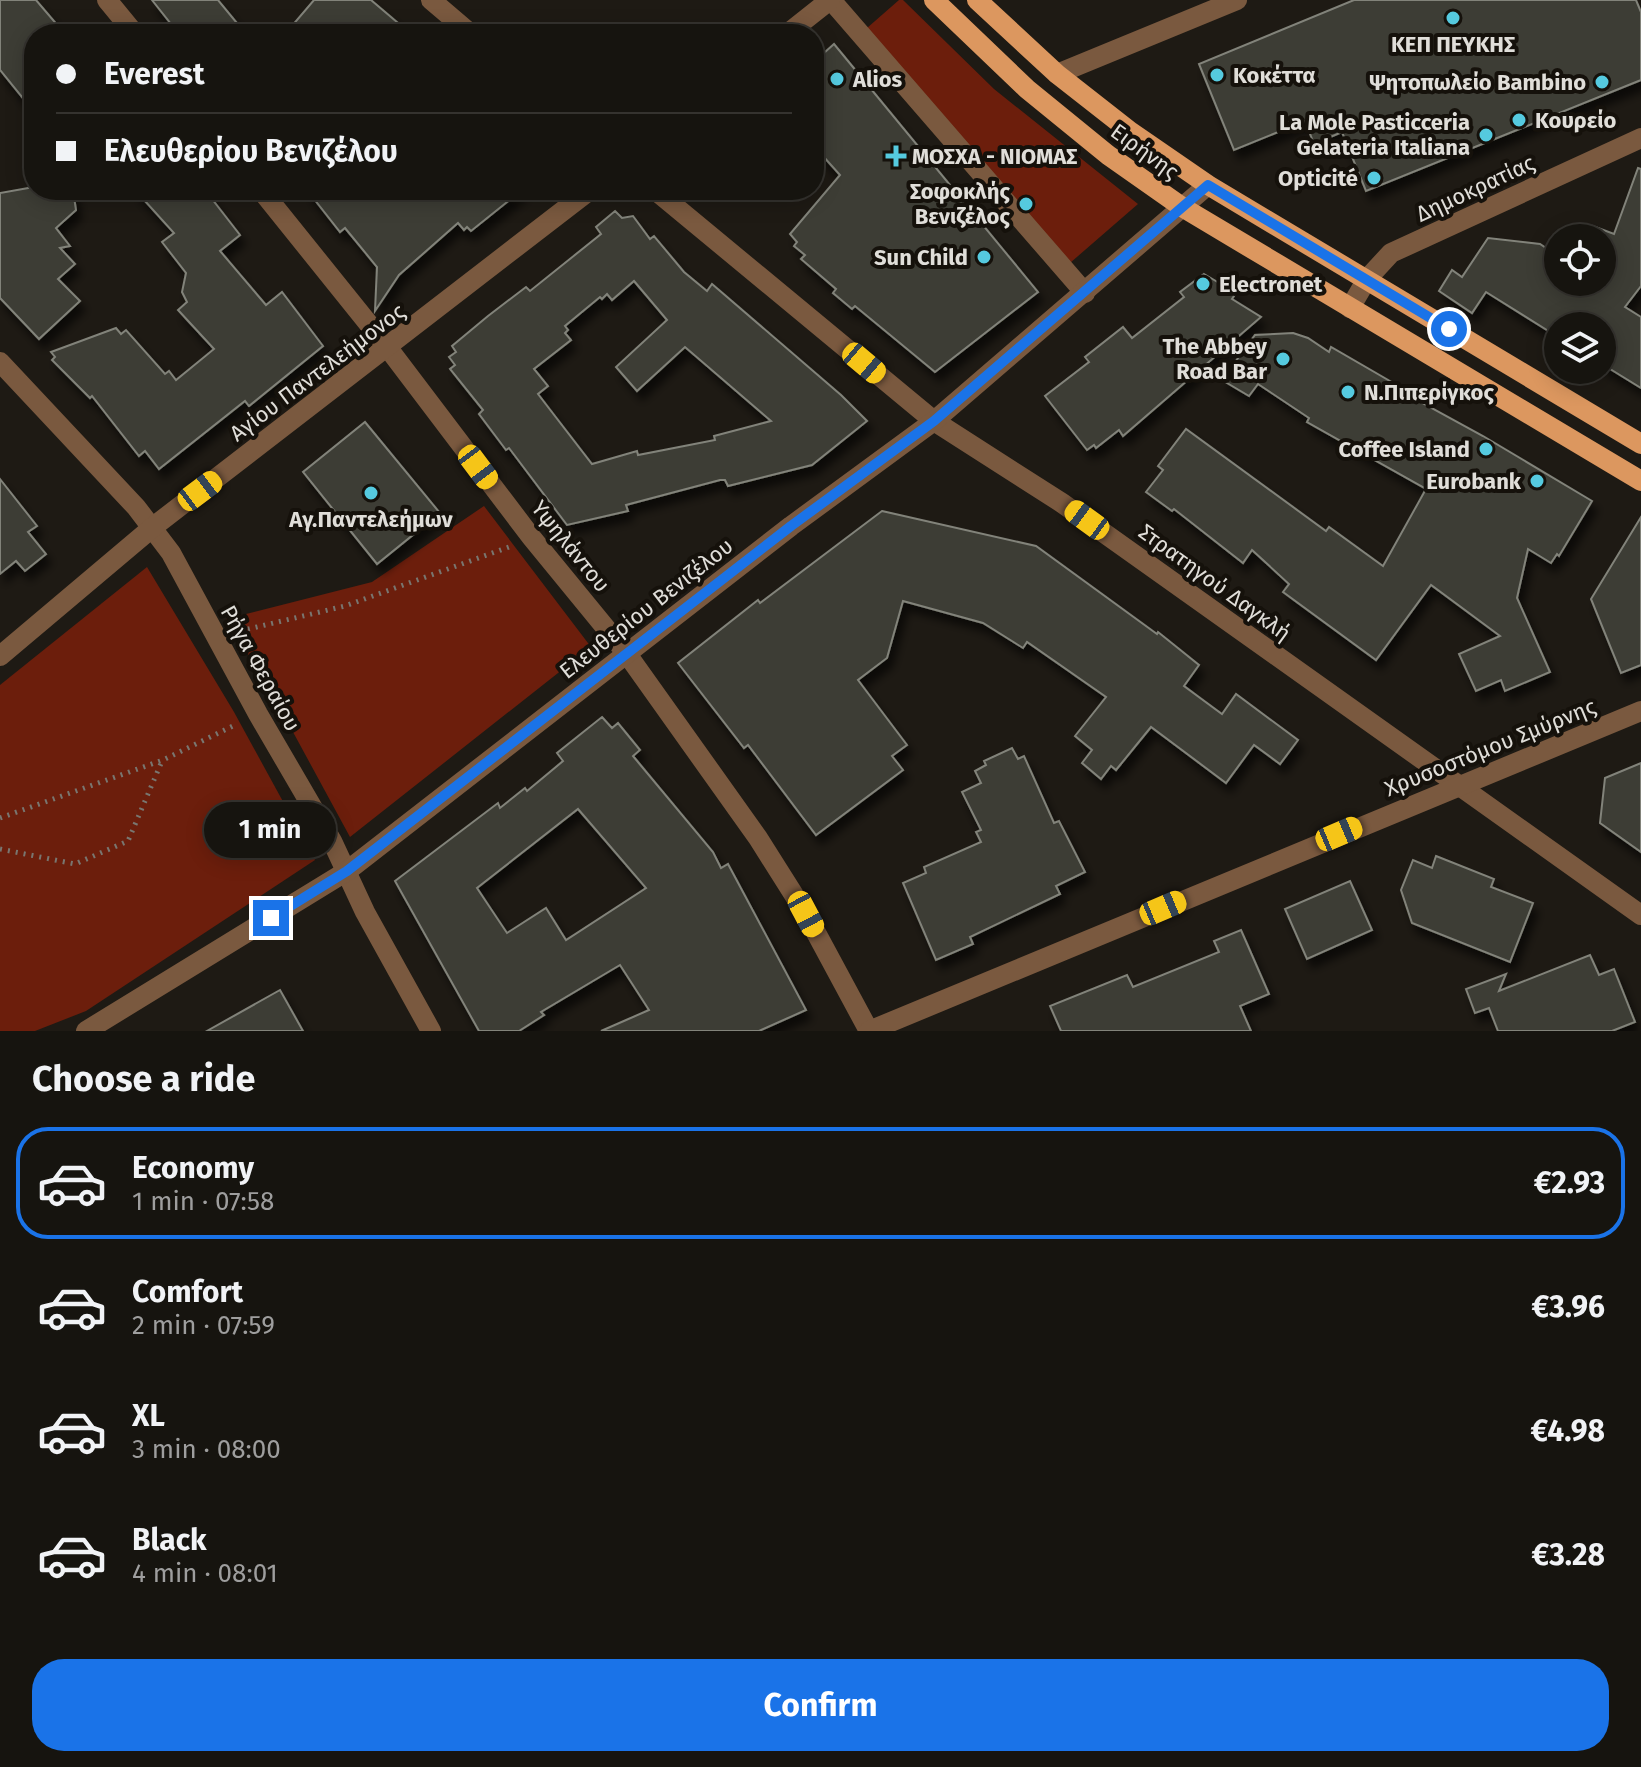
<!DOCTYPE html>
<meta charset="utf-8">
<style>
:root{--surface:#16140f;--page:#23211d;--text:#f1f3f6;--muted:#9e9e9e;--line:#35332f;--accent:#1a73e8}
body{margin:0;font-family:"Fira Sans",sans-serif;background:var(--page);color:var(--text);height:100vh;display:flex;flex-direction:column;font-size:30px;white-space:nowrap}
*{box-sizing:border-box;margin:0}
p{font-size:26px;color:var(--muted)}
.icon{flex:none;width:44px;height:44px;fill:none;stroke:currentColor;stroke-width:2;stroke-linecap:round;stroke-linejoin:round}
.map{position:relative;height:1031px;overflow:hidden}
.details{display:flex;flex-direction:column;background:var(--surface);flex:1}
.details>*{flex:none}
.top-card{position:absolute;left:24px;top:24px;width:800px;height:176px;border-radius:32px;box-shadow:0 4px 20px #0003,0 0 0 2px var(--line);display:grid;align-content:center;height:176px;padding:0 32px;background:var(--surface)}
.controls{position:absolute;left:1544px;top:224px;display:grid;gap:16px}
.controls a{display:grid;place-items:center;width:72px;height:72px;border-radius:50%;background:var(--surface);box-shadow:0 4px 20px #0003,0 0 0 2px var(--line);font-size:40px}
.end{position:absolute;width:36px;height:36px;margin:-18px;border:10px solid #1a73e8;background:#fff;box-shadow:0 0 0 4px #fff}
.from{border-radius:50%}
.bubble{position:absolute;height:56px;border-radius:28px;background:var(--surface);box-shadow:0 4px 20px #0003,0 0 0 2px var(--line);font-size:26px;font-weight:700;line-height:56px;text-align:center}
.car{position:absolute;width:24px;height:48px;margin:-24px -12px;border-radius:10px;box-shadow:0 0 6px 2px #0007;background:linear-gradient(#f5c518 24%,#345 0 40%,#f5c518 0 76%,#345 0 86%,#f5c518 0)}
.top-card b{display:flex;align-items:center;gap:28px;height:76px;font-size:30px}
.top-card b+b{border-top:2px solid var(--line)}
.top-card i{width:20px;height:20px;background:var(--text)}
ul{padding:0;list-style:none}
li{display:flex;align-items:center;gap:24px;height:112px;margin:0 16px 12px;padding:0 16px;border:4px solid transparent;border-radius:32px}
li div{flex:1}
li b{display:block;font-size:30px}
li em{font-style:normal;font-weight:700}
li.active{border-color:var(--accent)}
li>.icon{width:72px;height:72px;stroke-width:1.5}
h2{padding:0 32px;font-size:36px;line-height:96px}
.primary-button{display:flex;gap:16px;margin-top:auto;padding:16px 32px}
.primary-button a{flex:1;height:92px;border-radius:32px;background:var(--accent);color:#fff;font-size:32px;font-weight:700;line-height:92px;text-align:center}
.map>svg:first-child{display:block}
</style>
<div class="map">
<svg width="1641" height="1031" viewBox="0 0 1641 1031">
<defs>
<filter id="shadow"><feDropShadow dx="5" dy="9" stdDeviation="4" flood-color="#0009"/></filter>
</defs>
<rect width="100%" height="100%" fill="#1e1a14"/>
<g fill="#6c1e0c">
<path d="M899 0H903L994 89 1138 204 1070 263 867 28Z"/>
<path d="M484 506 591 647 350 837 274 697 226 619 372 582Z"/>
<path d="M147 567 234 712 315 860 86 1011 35 1031H0V685Z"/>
</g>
<g fill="#3d3d36" stroke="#82837a" stroke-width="2" fill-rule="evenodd" filter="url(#shadow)">
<path d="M0 0H36L65 34H34V112L0 70Z"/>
<path d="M152 0H218L246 34H179Z"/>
<path d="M314 0H371L411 34H285Z"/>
<path d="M1354 0H1636L1641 12V80L1366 191 1342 132 1314 144 1305 121 1234 150 1199 64Z"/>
<path d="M834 44 1038 292 935 372 855 306 852 309 833 293 836 289 801 259 805 255 794 246 797 242 790 234 840 175 814 146V62Z"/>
<path d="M1638 168 1641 169V286L1625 307 1641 317V388L1602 364V326H1558V337L1486 292 1472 313 1439 291 1452 270 1462 277 1488 238 1540 244 1558 256V282H1602V238H1589L1593 226 1614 234Z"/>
<path d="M34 187V190H73L76 210 56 228 70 246 60 248 75 264 58 279 80 301 39 339 0 298V193Z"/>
<path d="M135 190H205L240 235 220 251 266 305 282 292 323 346 249 406 245 401 159 469 145 451 139 456 92 396 90 398 52 360 55 357 51 352 116 328 121 334 126 330 165 374 169 371 176 380 214 349 178 310 187 302 182 292 186 273 162 242 174 233Z"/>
<path d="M307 190H522L471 231 467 227 464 230 458 223 399 275 375 311 377 267 345 228 340 232Z"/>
<path d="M615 211 622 218 633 216 650 239 654 236 684 272 707 291 712 284 841 395 867 421 812 465 728 486 725 480H720L626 505 628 511 567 525 509 448 506 450 479 414 483 410 450 369 455 365 449 357 456 352 452 346 488 316 526 287 530 291 601 234 596 227ZM634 281 667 320 616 367 637 391 685 347 771 421 714 436 715 440 638 455 637 451 592 464 538 394 548 386 534 369 571 340 565 333 568 330 565 326 600 297 602 299 607 294 612 300Z"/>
<path d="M1204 274 1236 293 1232 299 1261 317 1123 436 1119 430 1096 448 1094 445 1087 450 1045 396 1089 362 1085 357 1123 327 1132 338 1184 297 1180 292Z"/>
<path d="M1293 333 1308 338 1329 352 1331 347 1395 384 1393 387 1483 436 1592 501 1559 556 1557 554 1551 563 1528 549 1517 598 1550 672 1505 691 1501 680 1476 691 1459 654 1500 636 1431 585 1376 660 1283 592 1289 584 1252 550 1243 563 1174 509 1172 511 1146 492 1163 470 1158 466 1186 429 1326 531 1329 527 1383 566 1426 489 1307 422 1309 418 1258 384 1249 396 1222 380 1255 335Z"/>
<path d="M365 422 440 513 377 564 303 472Z"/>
<path d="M0 479 37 526 28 532 46 554 25 571 16 561 0 574Z"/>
<path d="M882 511 1036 546 1157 634 1158 632 1199 665 1184 686 1222 714 1236 694 1298 740 1280 764 1254 745 1226 783 1151 727 1116 770 1111 766 1101 779 1082 763 1092 750 1075 736 1106 697 1027 642 1023 648 983 623 903 601 887 658 858 680 907 745 892 756 903 770 816 835 748 745 744 748 678 663 758 600 760 603Z"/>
<path d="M1641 517V665L1621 673 1591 599Z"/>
<path d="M602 717 612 728 618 723 640 750 633 756 713 852 721 868 728 864 806 1010 759 1031H601L649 1010 620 965 541 1012 544 1015 519 1031H479L395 881 498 803 500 808 525 788 527 791 563 761 557 753ZM578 809 646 888 566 940 546 908 507 933 477 888Z"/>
<path d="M1012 748 1018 759 1024 756 1054 823 1059 821 1085 872 1056 886 1060 894 970 937 973 944 936 960 903 883 926 873 924 867 981 842 976 832 981 830 962 792 981 783 975 771 986 765 984 761Z"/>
<path d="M1641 763V852L1600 823 1605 778Z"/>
<path d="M1436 856 1494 879 1491 887 1533 903 1510 962 1412 923 1401 890 1413 860 1432 868Z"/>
<path d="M1350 881 1372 930 1307 959 1285 909Z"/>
<path d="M1241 930 1269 994 1240 1006 1251 1031H1061L1050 1006 1127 975 1133 987 1219 952 1214 941Z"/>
<path d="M1590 955 1599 975 1614 969 1635 1022 1612 1031H1498L1489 1008 1475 1013 1466 989 1506 974 1499 991Z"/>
<path d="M280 990 303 1031H207Z"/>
</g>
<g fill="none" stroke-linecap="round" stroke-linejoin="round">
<g stroke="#797670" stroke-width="5" stroke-dasharray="2 6" stroke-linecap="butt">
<path d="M240 631 345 606 509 547"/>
<path d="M0 818 163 760 237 724"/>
<path d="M0 849 75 864 128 841 162 761"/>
</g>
<g stroke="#7a593f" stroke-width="20">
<path d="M107 0 135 34"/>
<path d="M431 0 471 34"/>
<path d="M831 0 1085 293"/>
<path d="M787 34 830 0"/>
<path d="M1057 74 1237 0"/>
<path d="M261 190 388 348 532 538 627 654 758 838 806 914 869 1031"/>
<path d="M655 190 934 421 1062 503 1641 915"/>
<path d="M1350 308 1367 279 1391 253 1641 138"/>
<path d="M0 362 136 507 171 553 258 714 332 841 365 912 431 1031"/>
<path d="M0 656 153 527 590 190"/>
<path d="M86 1031 347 871 791 526 934 421 1208 185"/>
<path d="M869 1031 1641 711"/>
</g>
<g stroke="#dc975f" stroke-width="20">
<path d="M934 0 1027 89 1108 155 1182 207 1641 481"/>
<path d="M977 0 1057 74 1131 132 1208 185 1641 444"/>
</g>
</g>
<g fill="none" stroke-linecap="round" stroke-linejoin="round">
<path stroke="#1a73e8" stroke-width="10" d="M271 918 347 871 791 526 934 421 1208 185 1449 329"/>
</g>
<g fill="#55cadf" stroke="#15110b" stroke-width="3">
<circle cx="1453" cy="18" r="8"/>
<circle cx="1217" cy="75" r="8"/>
<circle cx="837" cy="79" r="8"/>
<circle cx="1602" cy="82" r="8"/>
<circle cx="1519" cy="120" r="8"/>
<circle cx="1486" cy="135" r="8"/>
<path d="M892 144h8v8h8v8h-8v8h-8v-8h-8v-8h8z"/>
<circle cx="1374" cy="178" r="8"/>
<circle cx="1026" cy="204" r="8"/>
<circle cx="984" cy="257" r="8"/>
<circle cx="1203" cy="284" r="8"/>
<circle cx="1283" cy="359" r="8"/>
<circle cx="1348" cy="392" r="8"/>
<circle cx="1486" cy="449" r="8"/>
<circle cx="1537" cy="481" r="8"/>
<circle cx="371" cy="493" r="8"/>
</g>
<g text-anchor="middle" stroke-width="8" stroke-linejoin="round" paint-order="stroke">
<g font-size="22" font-weight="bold" fill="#e0ded9" stroke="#15110b" text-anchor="end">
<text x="1453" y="52" text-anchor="middle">ΚΕΠ ΠΕΥΚΗΣ</text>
<text x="1233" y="83" text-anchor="start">Κοκέττα</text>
<text x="853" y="87" text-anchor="start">Alios</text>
<text x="1586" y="90">Ψητοπωλείο Bambino</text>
<text x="1535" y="128" text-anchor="start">Κουρείο</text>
<text x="1470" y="130">La Mole Pasticceria<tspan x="1470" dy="25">Gelateria Italiana</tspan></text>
<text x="912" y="164" text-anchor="start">ΜΟΣΧΑ - ΝΙΟΜΑΣ</text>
<text x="1358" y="186">Opticité</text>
<text x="1010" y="199">Σοφοκλής<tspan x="1010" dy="25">Βενιζέλος</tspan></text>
<text x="968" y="265">Sun Child</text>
<text x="1219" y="292" text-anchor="start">Electronet</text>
<text x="1267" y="354">The Abbey<tspan x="1267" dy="25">Road Bar</tspan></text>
<text x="1364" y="400" text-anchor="start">Ν.Πιπερίγκος</text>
<text x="1470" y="457">Coffee Island</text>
<text x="1521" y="489">Eurobank</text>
<text x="371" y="527" text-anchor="middle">Αγ.Παντελεήμων</text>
</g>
<g font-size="22" fill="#e0ded9" stroke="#15110b">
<text transform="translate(1145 151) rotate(36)" y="8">Ειρήνης</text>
<text transform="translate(1475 188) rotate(-25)" y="8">Δημοκρατίας</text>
<text transform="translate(317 372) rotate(-37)" y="8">Αγίου Παντελεήμονος</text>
<text transform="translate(571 546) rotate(51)" y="8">Υψηλάντου</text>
<text transform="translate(1215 582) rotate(36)" y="8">Στρατηγού Δαγκλή</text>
<text transform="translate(646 608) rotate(-38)" y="8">Ελευθερίου Βενιζέλου</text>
<text transform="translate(261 668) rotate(61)" y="8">Ρήγα Φεραίου</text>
<text transform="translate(1490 747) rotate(-22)" y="8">Χρυσοστόμου Σμύρνης</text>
</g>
</g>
</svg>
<div class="controls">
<a><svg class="icon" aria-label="locate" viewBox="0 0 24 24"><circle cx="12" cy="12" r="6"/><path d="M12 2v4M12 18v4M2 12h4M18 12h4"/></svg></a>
<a><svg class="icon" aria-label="layers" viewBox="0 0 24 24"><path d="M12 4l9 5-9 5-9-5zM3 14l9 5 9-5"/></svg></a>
</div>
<i class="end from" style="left:1449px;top:329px"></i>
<i class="end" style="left:271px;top:918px"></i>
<div class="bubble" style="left:204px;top:802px;width:132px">1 min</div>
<i class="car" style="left:864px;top:363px;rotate:130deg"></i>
<i class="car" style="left:478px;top:467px;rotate:143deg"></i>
<i class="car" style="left:200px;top:491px;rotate:53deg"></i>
<i class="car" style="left:1087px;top:520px;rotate:306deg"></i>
<i class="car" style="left:1339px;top:834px;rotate:67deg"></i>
<i class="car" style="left:1163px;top:908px;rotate:67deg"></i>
<i class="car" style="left:806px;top:914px;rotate:152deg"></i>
<div class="top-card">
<b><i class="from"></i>Everest</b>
<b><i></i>Ελευθερίου Βενιζέλου</b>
</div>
</div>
<section class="details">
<h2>Choose a ride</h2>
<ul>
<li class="active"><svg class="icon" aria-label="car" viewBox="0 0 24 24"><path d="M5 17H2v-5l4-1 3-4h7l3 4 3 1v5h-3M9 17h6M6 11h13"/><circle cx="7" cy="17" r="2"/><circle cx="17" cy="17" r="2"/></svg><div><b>Economy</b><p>1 min · 07:58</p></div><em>€2.93</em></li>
<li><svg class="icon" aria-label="car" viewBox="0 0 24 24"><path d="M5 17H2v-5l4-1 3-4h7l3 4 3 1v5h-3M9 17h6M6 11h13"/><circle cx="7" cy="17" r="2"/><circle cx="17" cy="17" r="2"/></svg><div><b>Comfort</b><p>2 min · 07:59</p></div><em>€3.96</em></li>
<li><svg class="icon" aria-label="car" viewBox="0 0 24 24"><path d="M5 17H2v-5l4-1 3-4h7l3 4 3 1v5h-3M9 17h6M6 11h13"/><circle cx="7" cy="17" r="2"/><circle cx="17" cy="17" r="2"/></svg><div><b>XL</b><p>3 min · 08:00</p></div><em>€4.98</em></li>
<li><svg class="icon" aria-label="car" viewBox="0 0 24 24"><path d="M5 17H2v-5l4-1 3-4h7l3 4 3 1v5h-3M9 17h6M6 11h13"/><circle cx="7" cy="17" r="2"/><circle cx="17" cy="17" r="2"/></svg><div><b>Black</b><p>4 min · 08:01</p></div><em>€3.28</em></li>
</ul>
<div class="primary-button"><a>Confirm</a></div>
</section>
